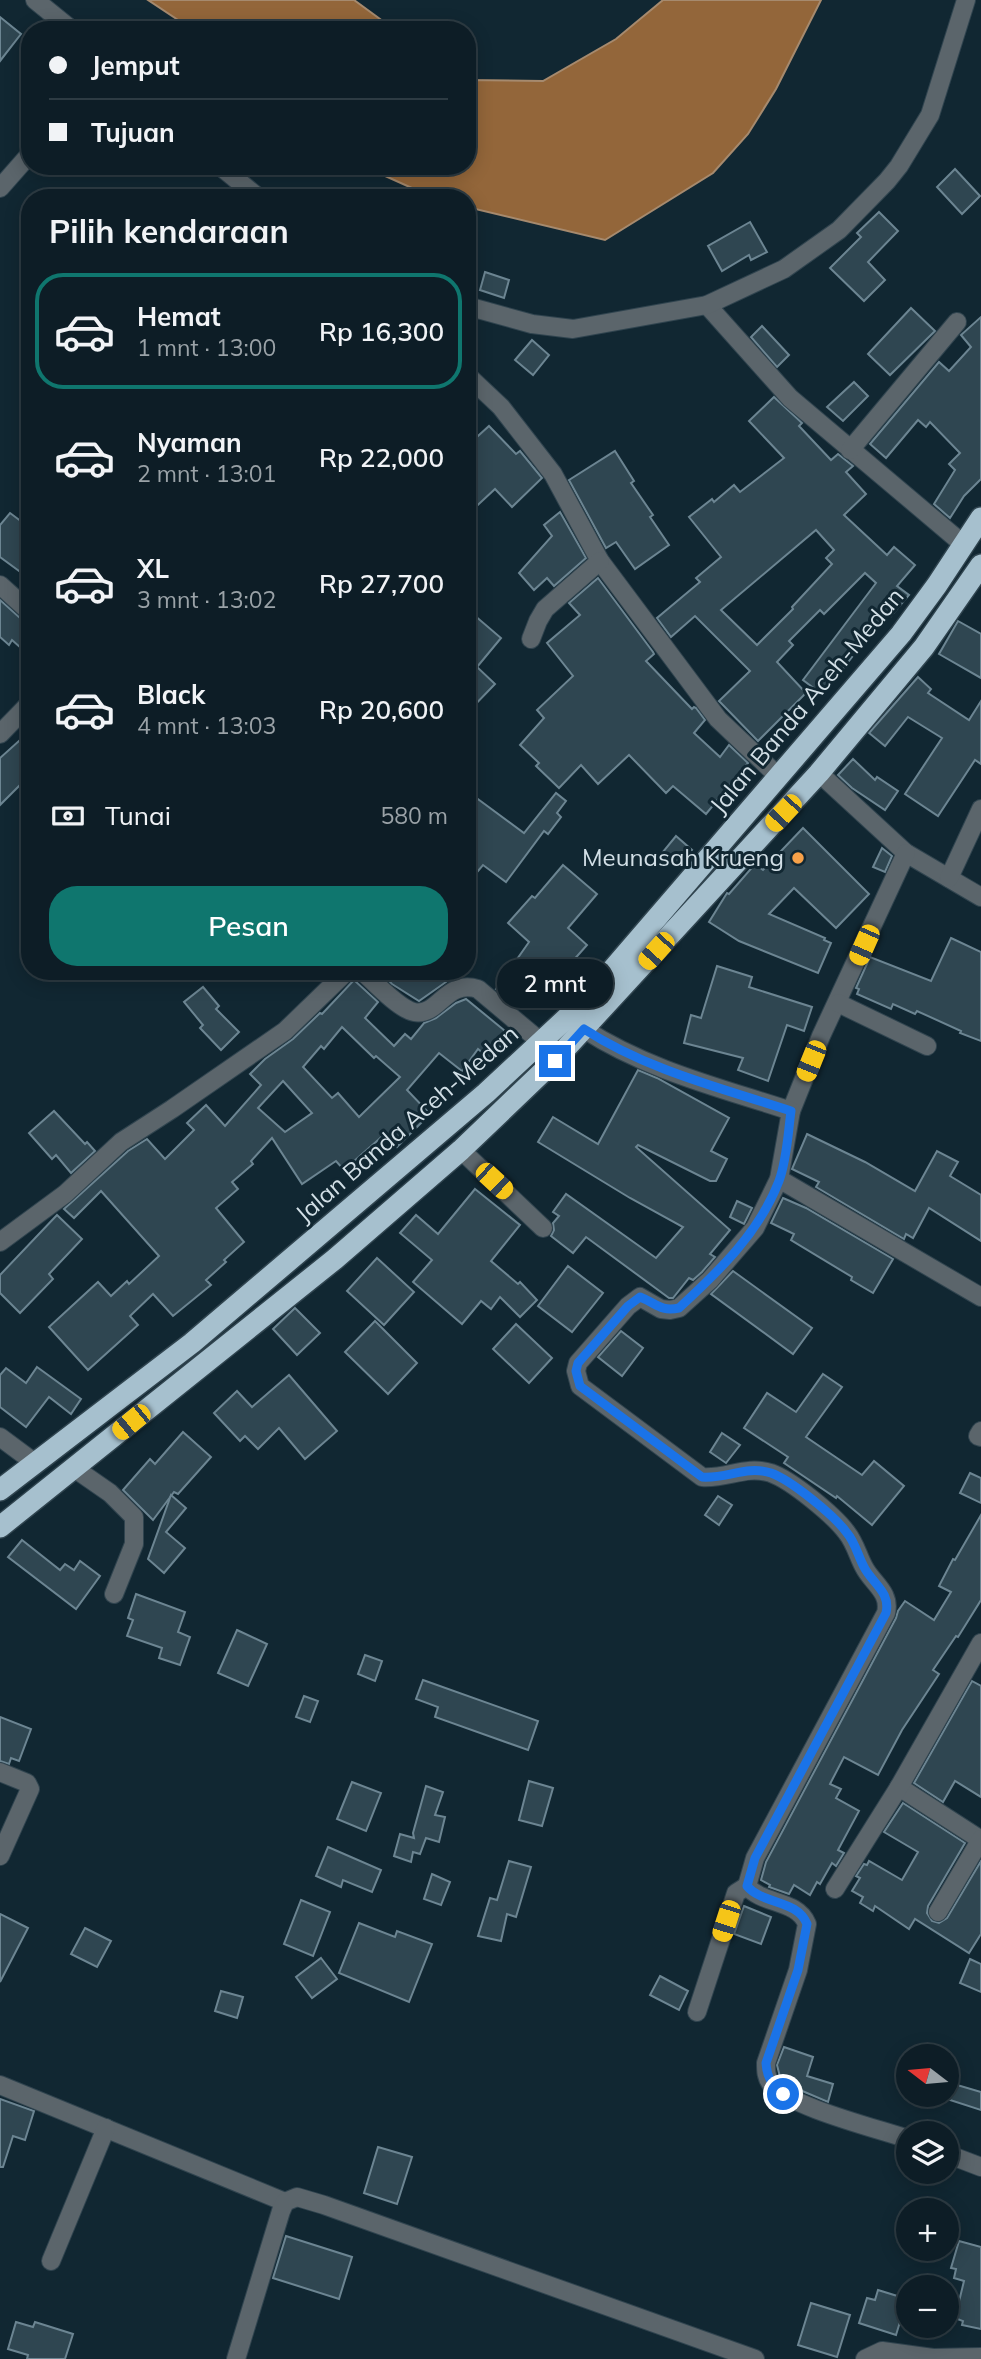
<!DOCTYPE html>
<html lang="id">
<meta charset="utf-8">
<style>
:root{--surface:#0d1d26;--page:#1b2a32;--text:#f1f3f6;--muted:#9aa2a7;--line:#2d3b43;--accent:#0f766e}
body{margin:0;font-family:Mulish,sans-serif;background:var(--page);color:var(--text);height:100vh;display:flex;flex-direction:column;font-size:26px;white-space:nowrap}
*{box-sizing:border-box;margin:0}
p{font-size:23px;color:var(--muted)}
.icon{flex:none;width:38px;height:38px;fill:none;stroke:currentColor;stroke-width:2;stroke-linecap:round;stroke-linejoin:round}
.map{position:relative;flex:1;overflow:hidden}
.side{position:absolute;left:21px;top:189px;width:455px;height:791px;display:flex;flex-direction:column;background:var(--surface);border-radius:28px;box-shadow:0 4px 18px #0003,0 0 0 2px var(--line)}
.side>*{flex:none}
.banner{position:absolute;left:21px;top:21px;width:455px;height:154px;border-radius:28px;box-shadow:0 4px 18px #0003,0 0 0 2px var(--line);display:grid;align-content:center;height:154px;padding:0 28px;background:var(--surface)}
.needle{width:46px;rotate:286deg}
.controls{position:absolute;left:896px;top:2044px;display:grid;gap:14px}
.controls a{display:grid;place-items:center;width:63px;height:63px;border-radius:50%;background:var(--surface);box-shadow:0 4px 18px #0003,0 0 0 2px var(--line);font-size:35px}
.end{position:absolute;width:32px;height:32px;margin:-16px;border:9px solid #1a73e8;background:#fff;box-shadow:0 0 0 4px #fff}
.from{border-radius:50%}
.bubble{position:absolute;height:49px;border-radius:24px;background:var(--surface);box-shadow:0 4px 18px #0003,0 0 0 2px var(--line);font-size:23px;font-weight:600;line-height:49px;text-align:center}
.car{position:absolute;width:21px;height:42px;margin:-21px -10px;border-radius:9px;box-shadow:0 0 5px 2px #0007;background:linear-gradient(#f5c518 24%,#345 0 40%,#f5c518 0 76%,#345 0 86%,#f5c518 0)}
.banner b{display:flex;align-items:center;gap:24px;height:66px;font-size:26px}
.banner b+b{border-top:2px solid var(--line)}
.banner i{width:18px;height:18px;background:var(--text)}
ul{padding:0;list-style:none}
li{display:flex;align-items:center;gap:21px;height:116px;margin:0 14px 10px;padding:0 14px;border:4px solid transparent;border-radius:28px}
li div{flex:1}
li b{display:block;font-size:26px}
li em{font-style:normal;font-weight:600}
li.current{border-color:var(--accent)}
li>.icon{width:63px;height:63px;stroke-width:1.5}
h2{padding:0 28px;font-size:32px;line-height:84px}
.pay{display:flex;align-items:center;gap:18px;height:77px;padding:0 28px;font-size:26px}
.pay p{margin-inline-start:auto}
.cta{display:flex;gap:14px;margin-top:auto;padding:14px 28px}
.cta a{flex:1;height:80px;border-radius:28px;background:var(--accent);color:#fff;font-size:28px;font-weight:600;line-height:80px;text-align:center}
.map>svg:first-child{display:block}
</style>
<div class="map">
<svg width="981" height="2359" viewBox="0 0 981 2359">
<rect width="100%" height="100%" fill="#112732"/>
<g fill="#93663a" stroke="#a68a6e" stroke-width="2">
<path d="M148 0H354L395 30H187L178 20Z"/>
<path d="M663 0H821L776 89 748 134 713 173 605 240 467 207V198H434L363 166H467V80L543 81 616 39Z"/>
</g>
<g fill="#2f4651" stroke="#6c8592" stroke-width="2" fill-rule="evenodd">
<path d="M0 17 21 34 0 61Z"/>
<path d="M955 169 980 196 962 214 937 187Z"/>
<path d="M879 212 898 231 868 262 885 280 864 301 830 268 861 237 857 233Z"/>
<path d="M750 222 767 252 751 260 749 255 722 271 708 246Z"/>
<path d="M485 272 509 280 504 298 480 290Z"/>
<path d="M911 308 935 331 890 375 868 354Z"/>
<path d="M981 317V479L964 496 950 518 934 504 955 470 949 464 960 453 930 422 926 427 918 420 886 458 870 444 939 362 949 371 971 347 961 335Z"/>
<path d="M762 326 789 355 777 367 751 337Z"/>
<path d="M532 340 549 355 533 375 515 360Z"/>
<path d="M854 382 868 396 843 421 827 407Z"/>
<path d="M774 397 802 423 799 426 831 460 838 454 853 466 846 472 866 494 844 515 887 555 894 547 915 565 897 586 909 595 891 616 888 613 849 655 852 657 823 695 803 680 876 583 865 573 824 614 820 610 789 641 793 645 777 662 806 693 758 741 719 701 750 671 695 616 671 637 657 618 700 582 696 578 721 557 689 517 712 499 714 502 734 485 740 492 784 458 749 421ZM816 530 834 550 826 558 832 564 792 607 793 609 757 645 721 610Z"/>
<path d="M489 426 516 454 520 451 542 478 512 507 495 489 467 515V446Z"/>
<path d="M615 451 634 481 631 483 653 515 650 517 669 545 635 569 616 542 606 548 569 480Z"/>
<path d="M560 512 586 558 554 586 547 578 534 590 519 573 552 536 544 525Z"/>
<path d="M10 513 30 528V579L0 557V525Z"/>
<path d="M598 578 653 652 654 654 646 661 692 709 694 707 696 708 705 720 694 733 720 757 729 745 748 763 706 814 673 786 666 793 629 755 598 784 581 765 559 788 536 766 539 763 520 745 544 718 537 710 573 676 547 643 580 615 569 603Z"/>
<path d="M0 600 30 627V656L12 640 9 645 0 637Z"/>
<path d="M467 609 501 638 477 667 495 684 467 713Z"/>
<path d="M958 621 981 634V678L939 654Z"/>
<path d="M918 677 931 689 928 693 969 720 981 701V764L975 760 938 816 905 794 942 738 908 717 885 746 869 733Z"/>
<path d="M30 731V775L0 805V758Z"/>
<path d="M853 759 875 780 877 777 898 791 885 810 852 788 838 775Z"/>
<path d="M467 791 524 833 556 793 566 801 557 813 561 817 548 834 544 831 506 882 483 865 467 884Z"/>
<path d="M803 828 869 894 836 928 794 888 769 914 825 938 824 940 831 943 818 973 739 941 709 922 727 893 729 894 755 864 763 870Z"/>
<path d="M676 836 692 850 679 867 662 853Z"/>
<path d="M882 848 892 856 885 872 873 867Z"/>
<path d="M563 865 597 894 568 928 587 945 563 972 554 964 522 1008 496 989 529 942 508 923 532 896 535 898Z"/>
<path d="M951 938 981 952V1041L960 1033 961 1031 917 1011 915 1014 893 1004 891 1009 857 994 859 989 856 988 870 957 931 981Z"/>
<path d="M717 966 752 977 749 987 812 1007 804 1031 787 1025 768 1081 738 1070 743 1058 684 1043 691 1015 701 1018Z"/>
<path d="M379 971H433L446 982 419 1001 392 984Z"/>
<path d="M354 980 378 1002 365 1018 394 1046 405 1034 411 1039 424 1023 436 1018 456 1003 466 999 510 1035 490 1059 478 1049 462 1071 439 1053 407 1090 430 1114 397 1147 385 1134 344 1170 336 1161 302 1184 272 1138 251 1161 253 1164 232 1182 238 1189 216 1208 244 1242 224 1260 226 1262 206 1280 211 1285 173 1316 153 1294 130 1316 138 1325 88 1370 49 1327 98 1282 111 1296 127 1281 129 1284 159 1256 101 1191 74 1218 64 1209 128 1151 147 1139 165 1159 194 1130 187 1123 206 1105 225 1126 261 1085 250 1074 265 1059 293 1039 320 1013 322 1014ZM342 1027 374 1058 376 1056 400 1077 359 1117 338 1093 332 1098 303 1067 321 1046 324 1049ZM283 1081 312 1113 285 1132 258 1108Z"/>
<path d="M203 987 219 1006 216 1009 239 1032 221 1050 200 1028 203 1025 184 1002Z"/>
<path d="M638 1070 657 1078 729 1118 711 1151 727 1159 716 1181H710L638 1145 636 1147 730 1230 710 1254 715 1257 702 1272 693 1280 689 1278 673 1298H669L586 1237 573 1253 551 1236 554 1230 553 1223 559 1216 553 1212 566 1194 656 1258 683 1227 630 1198 538 1142 553 1117 598 1144Z"/>
<path d="M54 1111 85 1144 87 1142 95 1151 71 1173 56 1155 52 1159 29 1133Z"/>
<path d="M807 1134 865 1162 915 1191 937 1151 958 1162 950 1176 981 1195V1241L929 1208 913 1238 906 1234 904 1239 816 1187 819 1182 792 1169Z"/>
<path d="M475 1189 520 1225 491 1261 518 1284 520 1282 537 1300 520 1317 500 1297 491 1309 481 1301 462 1324 413 1282 432 1260 400 1233 416 1215 438 1234Z"/>
<path d="M783 1198 806 1208 893 1259 873 1293 851 1280 852 1277 791 1240 794 1234 771 1223Z"/>
<path d="M737 1201 752 1208 744 1224 730 1217Z"/>
<path d="M57 1215 82 1239 49 1274 53 1279 20 1313 0 1293V1275Z"/>
<path d="M377 1258 414 1292 384 1325 347 1291Z"/>
<path d="M568 1266 603 1293 572 1332 538 1306Z"/>
<path d="M733 1271 812 1328 793 1354 711 1294Z"/>
<path d="M295 1308 320 1333 297 1355 273 1329Z"/>
<path d="M375 1321 417 1363 388 1394 345 1352Z"/>
<path d="M516 1324 552 1358 529 1383 493 1349Z"/>
<path d="M621 1331 643 1348 622 1376 598 1357Z"/>
<path d="M37 1367 81 1399 71 1414 49 1397 26 1427 0 1407V1375L6 1368 26 1383Z"/>
<path d="M823 1374 842 1387 806 1437 862 1475 874 1461 904 1486 872 1525 837 1496 836 1498 784 1463 788 1457 744 1428 767 1393 796 1412Z"/>
<path d="M289 1375 337 1431 305 1459 279 1428 258 1449 245 1436 240 1441 214 1413 237 1391 252 1407Z"/>
<path d="M183 1432 211 1457 178 1494 174 1492 153 1520 123 1490 150 1459 155 1464Z"/>
<path d="M722 1433 740 1445 726 1463 710 1452Z"/>
<path d="M970 1473 981 1478V1503L960 1493Z"/>
<path d="M171 1495 186 1508 166 1532 185 1548 164 1573 148 1559Z"/>
<path d="M718 1496 732 1505 719 1525 705 1515Z"/>
<path d="M981 1515V1600L958 1637 956 1636 933 1670 939 1674 902 1730 878 1775 844 1757 830 1784 841 1789 836 1798 859 1811 838 1850 844 1853 836 1866 832 1863 820 1884 817 1882 810 1895 794 1885 789 1894 769 1887 770 1885 761 1880 766 1862 896 1618 898 1611 905 1601 934 1620 951 1592 939 1586 953 1559 955 1560Z"/>
<path d="M22 1540 60 1570 65 1564 74 1570 80 1561 100 1576 76 1609 8 1557Z"/>
<path d="M136 1594 185 1612 178 1632 190 1637 180 1665 159 1658 162 1648 127 1636 133 1620 128 1618Z"/>
<path d="M237 1630 267 1644 248 1686 218 1673Z"/>
<path d="M365 1655 382 1661 375 1681 358 1674Z"/>
<path d="M423 1680 538 1721 528 1750 435 1717 438 1707 416 1699Z"/>
<path d="M972 1681 981 1686V1797L955 1781 943 1802 914 1783Z"/>
<path d="M304 1696 318 1701 310 1722 296 1717Z"/>
<path d="M0 1717 31 1729 19 1761 11 1758 9 1764 0 1761Z"/>
<path d="M529 1781 553 1788 542 1826 519 1820Z"/>
<path d="M352 1782 381 1793 366 1831 337 1819Z"/>
<path d="M426 1786 443 1792 435 1815 445 1817 439 1842 426 1838 420 1854 413 1852 411 1862 394 1856 400 1834 414 1838 413 1833Z"/>
<path d="M903 1803 965 1843 928 1906 927 1913 932 1921 939 1923 947 1918 981 1861V1934L969 1953 915 1919 909 1929 875 1906 873 1911 860 1903 863 1897 852 1891 860 1878 856 1876 864 1864 867 1865 869 1861 902 1880 918 1852 884 1832Z"/>
<path d="M328 1847 381 1870 372 1892 343 1880 341 1887 316 1876Z"/>
<path d="M509 1861 531 1867 516 1917 507 1914 501 1941 478 1936 490 1898 497 1900Z"/>
<path d="M432 1874 450 1882 441 1905 424 1899Z"/>
<path d="M301 1900 330 1912 313 1956 284 1944Z"/>
<path d="M744 1906 771 1917 761 1944 734 1934Z"/>
<path d="M0 1914 28 1928 0 1982Z"/>
<path d="M359 1923 395 1937 397 1931 432 1944 409 2002 339 1973Z"/>
<path d="M85 1928 111 1941 97 1967 71 1954Z"/>
<path d="M321 1958 337 1979 312 1998 296 1977Z"/>
<path d="M970 1959 981 1964V1992L960 1983Z"/>
<path d="M660 1976 688 1991 679 2010 650 1995Z"/>
<path d="M221 1991 243 1997 237 2018 215 2011Z"/>
<path d="M784 2047 813 2057 807 2076 833 2084 828 2102 800 2090 780 2077 777 2065Z"/>
<path d="M947 2082 981 2092V2110L947 2099Z"/>
<path d="M0 2099 34 2111 25 2140 13 2136 3 2167H0Z"/>
<path d="M378 2147 412 2157 397 2204 364 2193Z"/>
<path d="M286 2236 352 2257 339 2299 273 2278Z"/>
<path d="M959 2241 981 2247V2329L962 2325 963 2321 955 2318 964 2281 954 2278 956 2269 951 2268Z"/>
<path d="M878 2290 907 2299 896 2335 859 2323 867 2298 875 2300Z"/>
<path d="M811 2303 850 2315 837 2357 798 2345Z"/>
<path d="M16 2322 33 2327 35 2322 73 2334 65 2359H27L28 2355 8 2349Z"/>
</g>
<g fill="none" stroke-linecap="round" stroke-linejoin="round">
<g stroke="#30444f" stroke-width="20">
<g id="street">
<path d="M35 0 72 30"/>
<path d="M220 166 259 198"/>
<path d="M0 188 30 154"/>
<path d="M707 305 790 398 963 544"/>
<path d="M467 306 532 324 573 329 707 305 784 269 839 230 887 181 899 166 930 115 966 0"/>
<path d="M467 375 501 407 553 474 600 561 718 719 779 777"/>
<path d="M850 450 957 322"/>
<path d="M0 585 30 612"/>
<path d="M531 639 538 621 545 609 600 561"/>
<path d="M0 734 30 703"/>
<path d="M819 773 906 853 981 897"/>
<path d="M906 853 821 1036 791 1111 779 1179 755 1228 710 1280 679 1308 670 1310 661 1309 640 1297 628 1306 578 1363 576 1371 580 1386 702 1477C728 1479 745 1465 771 1473 791 1480 834 1515 847 1533 855 1543 858 1556 864 1567 872 1583 891 1592 886 1613L755 1858 747 1886C762 1905 797 1899 807 1924L798 1970 766 2063C766 2071 766 2077 771 2084 787 2106 879 2129 908 2139"/>
<path d="M949 878 981 809"/>
<path d="M362 971C374 982 399 1009 414 1012 439 1017 445 979 478 989L541 1042"/>
<path d="M838 1003 927 1046"/>
<path d="M584 1029C647 1070 721 1088 791 1111"/>
<path d="M461 1150 543 1228"/>
<path d="M779 1179 981 1297"/>
<path d="M0 1242 65 1194 121 1142 172 1109 285 1031 347 971"/>
<path d="M981 1431 978 1436 981 1437"/>
<path d="M0 1437 35 1463"/>
<path d="M74 1468 110 1493 134 1517V1544L114 1594"/>
<path d="M0 1772 27 1783 30 1789 0 1856"/>
<path d="M899 1787 981 1840"/>
<path d="M835 1889 899 1787 981 1643"/>
<path d="M938 1912 981 1839"/>
<path d="M697 2012 736 1893 747 1886"/>
<path d="M0 2085 285 2202"/>
<path d="M947 2154 981 2167"/>
<path d="M51 2261 106 2128"/>
<path d="M236 2359 281 2211 285 2202 297 2197 324 2205 755 2359"/>
<path d="M865 2359 882 2351 933 2358 981 2357"/>
</g>
</g>
<g stroke="#30444f" stroke-width="24">
<g id="highway">
<path d="M0 1490 192 1343 486 1093 587 999 901 634 937 585 981 518"/>
<path d="M0 1527 335 1259 461 1150 554 1061 819 773 924 647 981 565"/>
</g>
</g>
<use href="#street" stroke="#5b656b" stroke-width="18"/>
<use href="#highway" stroke="#a6c0ce" stroke-width="21"/>
</g>
<g fill="none" stroke-linecap="round" stroke-linejoin="round">
<path stroke="#1a73e8" stroke-width="9" d="M555 1061 584 1029C647 1070 721 1088 791 1111 788 1133 787 1159 779 1181 759 1233 719 1271 679 1308 660 1312 656 1303 640 1297L628 1306 578 1363 576 1371 580 1386 702 1477C727 1479 746 1465 771 1473 791 1480 835 1516 847 1533 855 1542 858 1556 864 1567 872 1583 891 1592 886 1613L755 1858 747 1886C763 1905 797 1899 807 1924L798 1970 766 2063C767 2078 772 2085 783 2094"/>
</g>
<circle fill="#f7a149" stroke="#112732" stroke-width="2.5" cx="798" cy="858" r="7"/>
<g text-anchor="middle" stroke-width="6" stroke-linejoin="round" paint-order="stroke">
<g font-size="24" fill="#d2dfe6" stroke="#112732">
<text transform="translate(807 701) rotate(-50)" y="8">Jalan Banda Aceh-Medan</text>
<text transform="translate(407 1124) rotate(-41)" y="8">Jalan Banda Aceh-Medan</text>
</g>
<g font-size="24" fill="#d2dfe6" stroke="#112732" text-anchor="end">
<text x="784" y="866">Meunasah Krueng</text>
</g>
</g>
</svg>
<div class="controls">
<a><svg class="needle" viewBox="-14 -14 28 28"><path d="M0-13l5 13h-10z" fill="#e53935"/><path d="M0 13l5-13h-10z" fill="#9aa2a7"/></svg></a>
<a><svg class="icon" aria-label="layers" viewBox="0 0 24 24"><path d="M12 4l9 5-9 5-9-5zM3 14l9 5 9-5"/></svg></a>
<a>+</a>
<a>−</a>
</div>
<i class="end from" style="left:783px;top:2094px"></i>
<i class="end" style="left:555px;top:1061px"></i>
<div class="bubble" style="left:497px;top:959px;width:116px">2 mnt</div>
<i class="car" style="left:783px;top:813px;rotate:223deg"></i>
<i class="car" style="left:864px;top:945px;rotate:204deg"></i>
<i class="car" style="left:656px;top:951px;rotate:222deg"></i>
<i class="car" style="left:811px;top:1061px;rotate:202deg"></i>
<i class="car" style="left:494px;top:1181px;rotate:133deg"></i>
<i class="car" style="left:131px;top:1422px;rotate:231deg"></i>
<i class="car" style="left:726px;top:1921px;rotate:198deg"></i>
<div class="banner">
<b><i class="from"></i>Jemput</b>
<b><i></i>Tujuan</b>
</div>
<section class="side">
<h2>Pilih kendaraan</h2>
<ul>
<li class="current"><svg class="icon" aria-label="car" viewBox="0 0 24 24"><path d="M5 17H2v-5l4-1 3-4h7l3 4 3 1v5h-3M9 17h6M6 11h13"/><circle cx="7" cy="17" r="2"/><circle cx="17" cy="17" r="2"/></svg><div><b>Hemat</b><p>1 mnt · 13:00</p></div><em>Rp 16,300</em></li>
<li><svg class="icon" aria-label="car" viewBox="0 0 24 24"><path d="M5 17H2v-5l4-1 3-4h7l3 4 3 1v5h-3M9 17h6M6 11h13"/><circle cx="7" cy="17" r="2"/><circle cx="17" cy="17" r="2"/></svg><div><b>Nyaman</b><p>2 mnt · 13:01</p></div><em>Rp 22,000</em></li>
<li><svg class="icon" aria-label="car" viewBox="0 0 24 24"><path d="M5 17H2v-5l4-1 3-4h7l3 4 3 1v5h-3M9 17h6M6 11h13"/><circle cx="7" cy="17" r="2"/><circle cx="17" cy="17" r="2"/></svg><div><b>XL</b><p>3 mnt · 13:02</p></div><em>Rp 27,700</em></li>
<li><svg class="icon" aria-label="car" viewBox="0 0 24 24"><path d="M5 17H2v-5l4-1 3-4h7l3 4 3 1v5h-3M9 17h6M6 11h13"/><circle cx="7" cy="17" r="2"/><circle cx="17" cy="17" r="2"/></svg><div><b>Black</b><p>4 mnt · 13:03</p></div><em>Rp 20,600</em></li>
</ul>
<div class="pay"><svg class="icon" aria-label="cash" viewBox="0 0 24 24"><path d="M3 7h18v10H3z"/><circle cx="12" cy="12" r="2"/></svg>Tunai<p>580 m</p></div>
<div class="cta"><a>Pesan</a></div>
</section>
</div>
